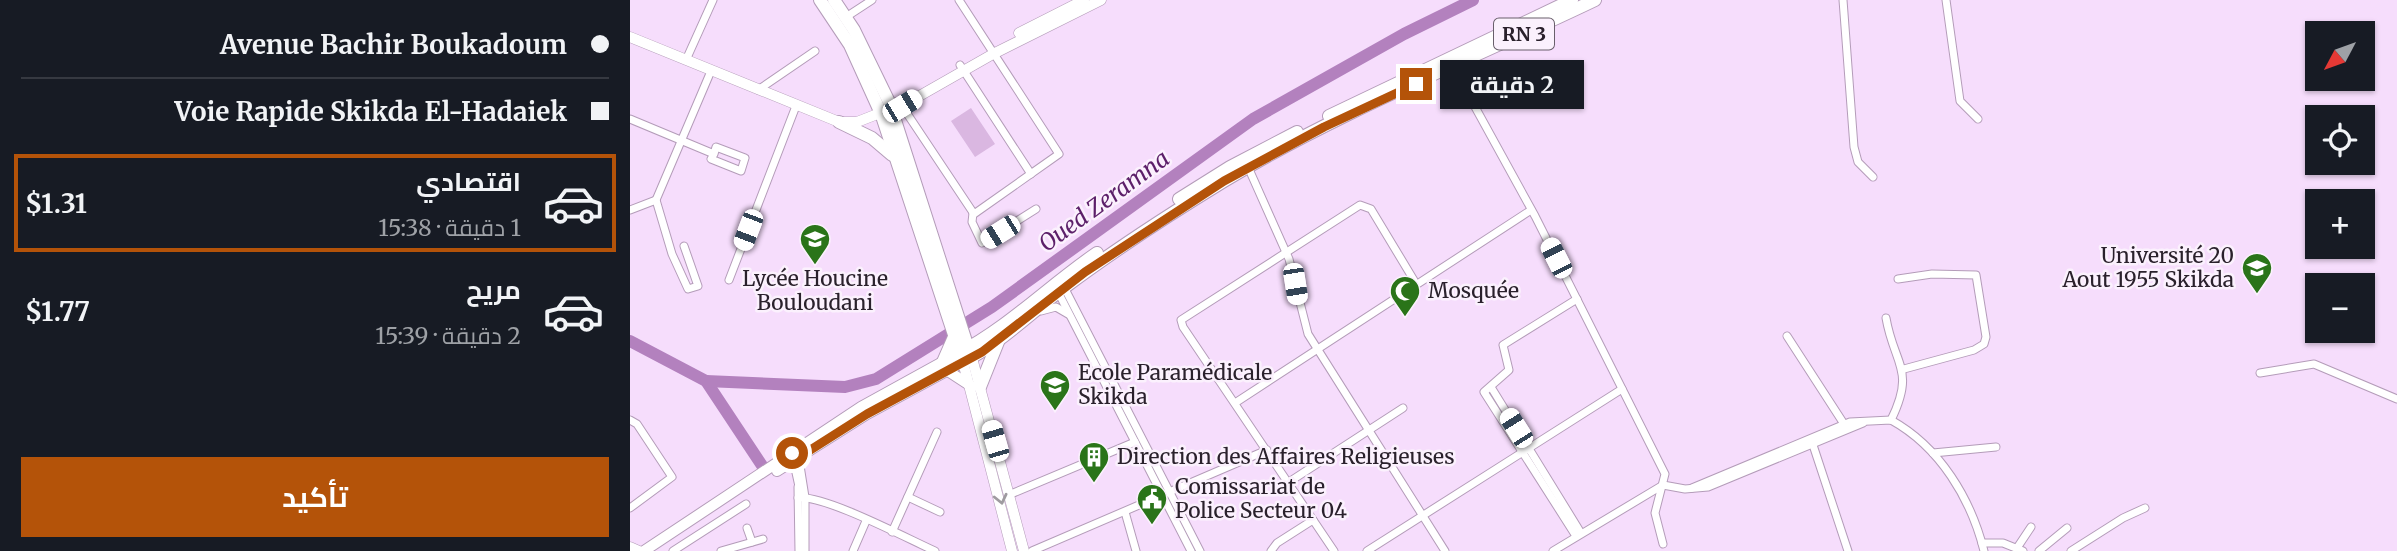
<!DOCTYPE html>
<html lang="ar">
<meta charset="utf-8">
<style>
:root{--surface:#171b24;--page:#242831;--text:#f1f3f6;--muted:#9ea1a6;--line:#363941;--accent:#b45309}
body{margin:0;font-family:Merriweather,Cairo,serif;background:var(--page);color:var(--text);direction:rtl;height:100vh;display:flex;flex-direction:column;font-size:26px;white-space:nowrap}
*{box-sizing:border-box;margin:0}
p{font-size:23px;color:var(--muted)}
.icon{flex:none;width:38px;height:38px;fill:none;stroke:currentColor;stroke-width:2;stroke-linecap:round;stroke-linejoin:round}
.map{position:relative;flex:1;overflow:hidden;direction:ltr}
.panel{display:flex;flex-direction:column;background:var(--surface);width:630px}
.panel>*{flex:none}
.top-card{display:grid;align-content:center;height:154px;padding:0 21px;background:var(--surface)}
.needle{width:46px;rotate:229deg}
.tools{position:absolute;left:1675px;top:21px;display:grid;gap:14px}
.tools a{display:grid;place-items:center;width:70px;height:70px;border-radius:0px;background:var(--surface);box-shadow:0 2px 5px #0004;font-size:35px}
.end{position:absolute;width:32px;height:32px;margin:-16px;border:9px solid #b45309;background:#fff;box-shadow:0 0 0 4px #fff}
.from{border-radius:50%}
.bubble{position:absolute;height:49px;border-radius:0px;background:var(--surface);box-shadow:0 2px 5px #0004;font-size:23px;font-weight:700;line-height:49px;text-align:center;direction:rtl}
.car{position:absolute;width:21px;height:42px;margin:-21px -10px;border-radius:9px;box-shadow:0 0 5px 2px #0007;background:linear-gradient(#fff 24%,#345 0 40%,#fff 0 76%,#345 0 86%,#fff 0)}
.top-card b{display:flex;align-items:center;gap:24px;height:66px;font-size:26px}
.top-card b+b{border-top:2px solid var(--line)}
.top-card i{width:18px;height:18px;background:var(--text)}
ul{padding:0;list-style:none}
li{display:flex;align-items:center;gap:21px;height:98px;margin:0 14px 10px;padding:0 7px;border:4px solid transparent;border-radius:0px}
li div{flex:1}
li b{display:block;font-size:26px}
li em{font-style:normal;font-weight:700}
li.active{border-color:var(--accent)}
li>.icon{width:63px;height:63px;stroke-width:1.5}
.primary-button{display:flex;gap:14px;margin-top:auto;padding:14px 21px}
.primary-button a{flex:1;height:80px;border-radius:0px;background:var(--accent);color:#fff;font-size:28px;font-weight:700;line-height:80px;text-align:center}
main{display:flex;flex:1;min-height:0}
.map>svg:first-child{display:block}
</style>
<main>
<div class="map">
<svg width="1767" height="551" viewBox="0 0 1767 551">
<rect width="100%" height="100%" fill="#f6ddfc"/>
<path fill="#dab7e1" d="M341 108 365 144 345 157 321 121Z"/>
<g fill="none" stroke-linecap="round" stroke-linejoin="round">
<g stroke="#b381be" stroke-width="12">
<path d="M0 341 76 381 133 467"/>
<path d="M76 381 215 387 246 379 362 307 623 119 774 34 843 0"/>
</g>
<g stroke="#b49cb9" stroke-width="9">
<g id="street">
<path d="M1213 0 1224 147 1228 162 1243 177"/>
<path d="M1316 0 1330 101 1348 119"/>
<path d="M216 17 242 0"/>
<path d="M56 60 83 0"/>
<path d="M330 65 401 174"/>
<path d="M822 65 905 216 1035 474 1025 513 1033 544"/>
<path d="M128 90 185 51"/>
<path d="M266 102 272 106 344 214 429 154 329 0"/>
<path d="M0 119 84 154 81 159 111 171 115 158 86 147 84 154"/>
<path d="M618 167 659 259 678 334 815 551"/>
<path d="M26 200 81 71"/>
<path d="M0 210 26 200 42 254 58 289 68 286 54 246"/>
<path d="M343 213 342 222 352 243 406 209"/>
<path d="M1268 279 1302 274 1346 275 1356 337 1354 344 1344 350 1274 369"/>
<path d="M99 280 166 106"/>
<path d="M434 287 570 551"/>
<path d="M427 290 561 551"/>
<path d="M411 311 426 307 438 314"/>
<path d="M1256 318C1264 365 1286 369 1261 420"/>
<path d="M1157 336 1214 424"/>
<path d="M1630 373 1684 364 1767 399"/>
<path d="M861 387 951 533"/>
<path d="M605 403 901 210"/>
<path d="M0 420 7 424 42 477 0 508"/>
<path d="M1183 445 1218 551"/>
<path d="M168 453 175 497V551"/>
<path d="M1303 453 1366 447"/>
<path d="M163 459 170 491"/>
<path d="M659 482 773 408"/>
<path d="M168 487 169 551"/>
<path d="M1062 488 1220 422 1261 420C1310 447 1341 499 1354 551"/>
<path d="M381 494 505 442"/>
<path d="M278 497 310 512"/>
<path d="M168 498C193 494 278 539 305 551"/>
<path d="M495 512 506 551"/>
<path d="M117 528 122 542"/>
<path d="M262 532 307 432"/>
<path d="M946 536 854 392 879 370 873 345 947 299"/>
<path d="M1352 543H1373L1393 551"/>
<path d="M1387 548 1401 527"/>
<path d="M43 551 116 504"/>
<path d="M91 551 133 539"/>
<path d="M223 551 236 521"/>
<path d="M402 551 637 450"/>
<path d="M641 551 647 543 683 520"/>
<path d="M704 551 553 327 551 320 730 205 741 209 785 282"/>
<path d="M737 551 992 389"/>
<path d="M923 551 1033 485 1055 489 1078 487 1233 423"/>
<path d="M1409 551 1437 528"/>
<path d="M1441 551 1493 518 1515 508"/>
</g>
</g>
<g stroke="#b49cb9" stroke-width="11">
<g id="secondary">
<path d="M389 33 454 0"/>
<path d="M0 37 209 122H227L250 113"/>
<path d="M263 111 363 54 471 0"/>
<path d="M342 358 394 551"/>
<path d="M333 362 382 551"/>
<path d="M0 547 9 551"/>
</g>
</g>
<g stroke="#b49cb9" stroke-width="12">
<g id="primary">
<path d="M318 371 341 386"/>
<path d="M147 471 237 414 333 362"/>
<path d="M14 551 231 407 329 353"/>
</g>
</g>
<g stroke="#b49cb9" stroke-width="14">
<g id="highway">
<path d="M190 0 220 45 249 109"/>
<path d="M204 0 224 30 260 104"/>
<path d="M263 114 340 354"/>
<path d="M252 116 333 362C371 343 401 312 435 287 486 249 540 214 594 181 708 112 844 58 965 0"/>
<path d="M699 116 942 0"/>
<path d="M209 122 242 138 262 155"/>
<path d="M549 199 600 167 667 132"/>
<path d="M329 353C379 327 420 285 467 253"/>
<path d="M313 362 324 337"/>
<path d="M350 387 368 342"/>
</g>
</g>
<use href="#street" stroke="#fff" stroke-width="7"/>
<use href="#secondary" stroke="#fff" stroke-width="10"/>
<use href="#primary" stroke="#fff" stroke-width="10"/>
<use href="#highway" stroke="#fff" stroke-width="12"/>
</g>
<defs><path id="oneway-chevron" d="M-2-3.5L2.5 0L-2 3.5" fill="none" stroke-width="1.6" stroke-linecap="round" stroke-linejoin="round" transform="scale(1.75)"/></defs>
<use stroke="#9f9ba0" href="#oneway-chevron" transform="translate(371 499) rotate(77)"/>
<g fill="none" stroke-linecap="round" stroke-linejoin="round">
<path stroke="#b45309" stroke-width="9" d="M162 453 163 461 237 414 352 352 455 272 594 181 694 127 786 84"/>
</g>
<defs>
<g id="school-pin" transform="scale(1.575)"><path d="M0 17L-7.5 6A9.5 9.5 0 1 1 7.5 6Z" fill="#2a7419" stroke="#fbf1fd"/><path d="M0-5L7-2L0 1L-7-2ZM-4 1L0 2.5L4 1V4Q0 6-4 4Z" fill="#fff"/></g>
<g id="university-pin" transform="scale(1.575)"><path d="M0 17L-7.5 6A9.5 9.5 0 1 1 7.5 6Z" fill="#2a7419" stroke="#fbf1fd"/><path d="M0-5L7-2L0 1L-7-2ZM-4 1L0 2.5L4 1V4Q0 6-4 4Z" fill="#fff"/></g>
<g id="mosque-pin" transform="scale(1.575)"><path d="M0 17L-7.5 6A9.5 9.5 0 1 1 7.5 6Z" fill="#2a7419" stroke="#fbf1fd"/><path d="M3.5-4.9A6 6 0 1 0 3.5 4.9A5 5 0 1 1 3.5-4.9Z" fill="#fff"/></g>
<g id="building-pin" transform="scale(1.575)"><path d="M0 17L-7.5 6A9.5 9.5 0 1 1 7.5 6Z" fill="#2a7419" stroke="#fbf1fd"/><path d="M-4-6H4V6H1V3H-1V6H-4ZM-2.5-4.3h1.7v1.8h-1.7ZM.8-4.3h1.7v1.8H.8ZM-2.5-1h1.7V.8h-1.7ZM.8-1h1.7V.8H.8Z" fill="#fff"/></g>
<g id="civic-pin" transform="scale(1.575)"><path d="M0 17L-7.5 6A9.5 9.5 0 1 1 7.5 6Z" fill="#2a7419" stroke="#fbf1fd"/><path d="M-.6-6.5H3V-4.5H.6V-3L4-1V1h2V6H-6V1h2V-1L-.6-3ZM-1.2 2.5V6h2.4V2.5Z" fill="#fff"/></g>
</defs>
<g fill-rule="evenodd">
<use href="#school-pin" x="185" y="239"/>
<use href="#university-pin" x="1627" y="268"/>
<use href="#mosque-pin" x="775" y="291"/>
<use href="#university-pin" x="425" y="385"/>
<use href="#building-pin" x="464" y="457"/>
<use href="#civic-pin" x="522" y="499"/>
</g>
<g text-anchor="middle" stroke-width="5" stroke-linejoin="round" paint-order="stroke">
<rect fill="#fbf1fd" stroke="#695f6b" stroke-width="2" x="864" y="18.5" width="60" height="31" rx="5"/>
<g font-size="19" font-weight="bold" fill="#2a212c">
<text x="894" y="41">RN 3</text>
</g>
<g font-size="21" fill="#2a212c" stroke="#fbf1fd" text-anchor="start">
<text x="1604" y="263" text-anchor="end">Université 20<tspan x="1604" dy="24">Aout 1955 Skikda</tspan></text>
<text x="185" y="286" text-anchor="middle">Lycée Houcine<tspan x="185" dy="24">Bouloudani</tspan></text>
<text x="798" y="298">Mosquée</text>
<text x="448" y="380">Ecole Paramédicale<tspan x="448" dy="24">Skikda</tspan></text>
<text x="487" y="464">Direction des Affaires Religieuses</text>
<text x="545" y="494">Comissariat de<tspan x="545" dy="24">Police Secteur 04</tspan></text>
</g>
<g font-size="23" font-style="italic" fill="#5c1f69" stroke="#fbf1fd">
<text transform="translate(474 201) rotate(-36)" y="8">Oued Zeramna</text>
</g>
</g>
</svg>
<div class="tools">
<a><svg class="needle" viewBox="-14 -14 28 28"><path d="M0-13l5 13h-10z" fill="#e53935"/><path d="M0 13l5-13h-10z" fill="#9ea1a6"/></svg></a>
<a><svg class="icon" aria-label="locate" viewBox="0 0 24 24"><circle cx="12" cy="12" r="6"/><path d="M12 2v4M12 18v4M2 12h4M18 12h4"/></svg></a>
<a>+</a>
<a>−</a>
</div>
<i class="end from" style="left:162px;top:453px"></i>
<i class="end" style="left:786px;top:84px"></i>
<div class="bubble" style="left:810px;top:60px;width:144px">2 دقيقة</div>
<i class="car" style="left:272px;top:106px;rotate:59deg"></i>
<i class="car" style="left:118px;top:230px;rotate:201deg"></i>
<i class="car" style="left:370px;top:232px;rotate:238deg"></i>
<i class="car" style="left:926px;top:258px;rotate:333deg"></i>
<i class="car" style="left:665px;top:284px;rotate:171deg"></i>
<i class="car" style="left:886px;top:428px;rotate:328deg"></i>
<i class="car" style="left:365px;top:441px;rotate:344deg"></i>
</div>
<section class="panel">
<div class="top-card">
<b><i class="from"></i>Avenue Bachir Boukadoum</b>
<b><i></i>Voie Rapide Skikda El-Hadaiek</b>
</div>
<ul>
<li class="active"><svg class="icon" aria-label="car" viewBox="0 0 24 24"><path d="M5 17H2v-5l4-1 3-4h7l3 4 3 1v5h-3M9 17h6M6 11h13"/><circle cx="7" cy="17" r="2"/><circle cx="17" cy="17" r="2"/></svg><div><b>اقتصادي</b><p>1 دقيقة · 15:38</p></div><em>$1.31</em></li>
<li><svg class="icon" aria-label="car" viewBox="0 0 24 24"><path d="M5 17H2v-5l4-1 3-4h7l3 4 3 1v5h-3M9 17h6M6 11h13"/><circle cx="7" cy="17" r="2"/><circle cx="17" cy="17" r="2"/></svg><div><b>مريح</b><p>2 دقيقة · 15:39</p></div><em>$1.77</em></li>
</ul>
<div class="primary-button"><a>تأكيد</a></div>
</section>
</main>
